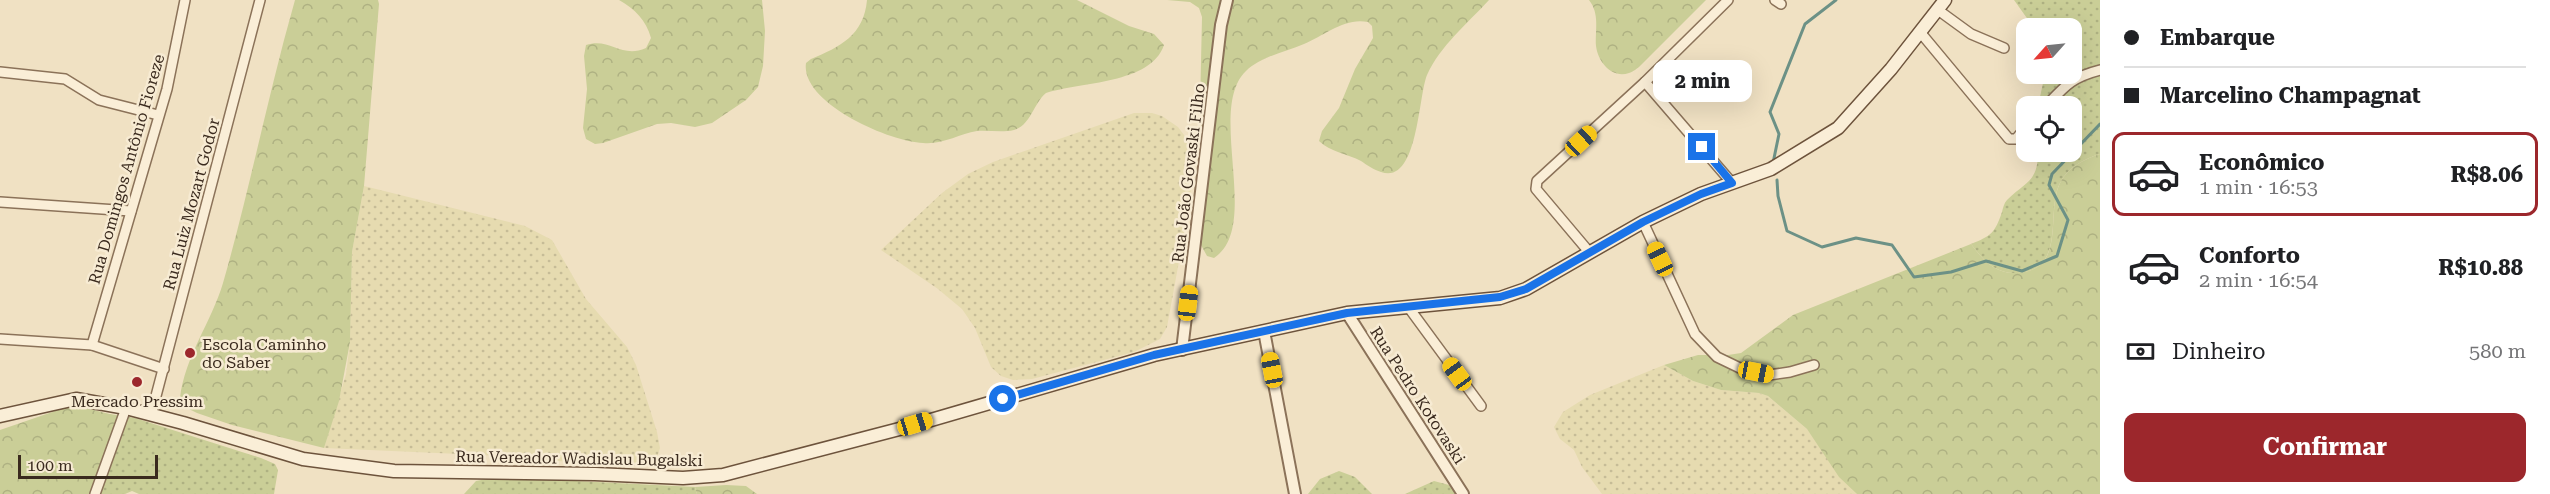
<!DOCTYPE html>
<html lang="pt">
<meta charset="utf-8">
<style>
:root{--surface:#fff;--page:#f2f2f2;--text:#202124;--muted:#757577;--line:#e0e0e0;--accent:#9c272c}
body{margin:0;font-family:"Roboto Serif",serif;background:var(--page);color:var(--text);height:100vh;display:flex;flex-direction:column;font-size:22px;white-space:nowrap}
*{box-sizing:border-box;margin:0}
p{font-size:20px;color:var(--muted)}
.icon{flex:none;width:33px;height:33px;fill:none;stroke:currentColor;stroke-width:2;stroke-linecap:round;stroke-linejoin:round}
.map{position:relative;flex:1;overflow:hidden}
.panel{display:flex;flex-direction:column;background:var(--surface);width:450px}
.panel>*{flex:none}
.banner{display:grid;align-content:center;height:132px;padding:0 24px;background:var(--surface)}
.needle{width:39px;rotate:243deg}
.fabs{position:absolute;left:2016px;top:18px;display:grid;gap:12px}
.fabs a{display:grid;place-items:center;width:66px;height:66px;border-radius:12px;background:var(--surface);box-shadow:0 6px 24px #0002;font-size:30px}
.scale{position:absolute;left:18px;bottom:15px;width:140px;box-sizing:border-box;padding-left:6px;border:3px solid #3a2a1e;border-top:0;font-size:16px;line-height:21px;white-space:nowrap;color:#3a2a1e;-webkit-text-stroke:4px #f7ebd3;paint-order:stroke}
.end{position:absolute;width:27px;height:27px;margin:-14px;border:8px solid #1a73e8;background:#fff;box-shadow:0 0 0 3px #fff}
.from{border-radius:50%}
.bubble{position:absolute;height:42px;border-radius:12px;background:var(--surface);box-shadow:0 6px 24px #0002;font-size:20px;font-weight:700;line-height:42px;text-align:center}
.car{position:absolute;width:18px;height:36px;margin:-18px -9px;border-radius:8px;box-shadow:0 0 4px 2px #0007;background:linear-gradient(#f5c518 24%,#345 0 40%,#f5c518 0 76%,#345 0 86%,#f5c518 0)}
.banner b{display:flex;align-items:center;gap:21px;height:57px;font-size:22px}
.banner b+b{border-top:2px solid var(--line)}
.banner i{width:15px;height:15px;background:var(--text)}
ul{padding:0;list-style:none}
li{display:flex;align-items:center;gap:18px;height:84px;margin:0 12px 9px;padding:0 12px;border:3px solid transparent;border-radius:12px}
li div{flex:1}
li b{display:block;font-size:22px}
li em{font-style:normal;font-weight:700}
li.active{border-color:var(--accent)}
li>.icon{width:54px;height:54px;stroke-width:1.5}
.pay{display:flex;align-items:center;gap:15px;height:66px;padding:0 24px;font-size:22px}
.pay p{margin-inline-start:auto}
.primary-button{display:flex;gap:12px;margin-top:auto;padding:12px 24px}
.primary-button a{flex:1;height:69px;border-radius:12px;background:var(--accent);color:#fff;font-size:24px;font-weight:700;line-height:69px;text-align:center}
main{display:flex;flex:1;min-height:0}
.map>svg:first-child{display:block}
</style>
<main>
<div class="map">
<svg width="2100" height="494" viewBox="0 0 2100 494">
<defs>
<pattern id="farmland-dots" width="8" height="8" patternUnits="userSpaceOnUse" patternTransform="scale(1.5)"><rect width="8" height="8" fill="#e6dbb0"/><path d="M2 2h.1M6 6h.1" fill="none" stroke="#c6bc97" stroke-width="1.8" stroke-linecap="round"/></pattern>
<pattern id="grass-dots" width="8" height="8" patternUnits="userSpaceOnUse" patternTransform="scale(1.5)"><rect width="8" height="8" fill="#cace97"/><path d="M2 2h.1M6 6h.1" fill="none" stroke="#aeb182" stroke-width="1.8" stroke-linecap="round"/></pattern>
<pattern id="forest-crowns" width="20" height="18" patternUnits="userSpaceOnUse" patternTransform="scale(1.5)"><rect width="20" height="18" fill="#cace97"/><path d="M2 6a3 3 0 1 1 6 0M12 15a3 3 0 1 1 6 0" fill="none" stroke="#aeb182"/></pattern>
</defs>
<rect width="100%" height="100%" fill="#f0e1c3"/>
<g fill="url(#farmland-dots)">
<path d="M1134 113H1152L1162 116 1178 127 1187 139 1193 157 1190 201 1167 327 1160 339 1134 352 1032 379 1013 380 1001 376 991 367 975 328 962 309 938 289 881 250 942 193 968 174 993 162Z"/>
<path d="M364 186 525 226 552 240 586 299 627 347 636 365 657 432 660 448 656 461 641 466H620L482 455 324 448 346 374 350 342 352 252Z"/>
<path d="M1664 365 1693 381 1721 390 1759 393 1768 396 1807 429 1857 494H1602L1582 467 1574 450 1560 439 1554 427 1563 412 1590 395Z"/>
</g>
<g fill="url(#grass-dots)">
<path d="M2014 0H2100V154C2084 159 2068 167 2060 183 2045 212 2068 271 2016 273 1995 274 1982 259 1971 244 1991 236 1995 233 2002 212 2003 208 2004 203 2007 200 2026 181 2038 182 2038 152H2072V106H2038L2045 74H2072V28H2034Z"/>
<path d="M103 413 135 418 261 458 275 464 278 470 274 494H139L132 491 125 494H70Z"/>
<path d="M1339 471 1355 477 1372 494H1308L1320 479Z"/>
<path d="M497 477 695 487 697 494H464L476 481Z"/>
<path d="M1434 481 1449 485 1459 494H1405Z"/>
</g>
<g fill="url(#forest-crowns)">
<path d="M295 0H378L379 4 364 186 352 252 350 342 339 401 324 448 232 425 197 413 187 408 180 398C185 356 211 323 223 283 250 189 268 94 295 0Z"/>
<path d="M619 0H762L765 31 763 66 758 87 746 100 712 123 695 127 671 123 657 124 603 143 595 144 586 139 583 128 587 89 584 56 586 45C610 37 621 59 646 48L651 38C646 20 635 9 619 0Z"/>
<path d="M867 0H1077L1129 26 1154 34 1164 45C1151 84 1080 82 1046 93 1033 104 1031 125 1014 130 1002 133 989 130 977 131 959 134 942 145 923 143 890 142 800 103 806 63L811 59C840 47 864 35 867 0Z"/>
<path d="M1167 0H1489C1468 23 1440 46 1427 75 1418 97 1418 185 1381 172 1374 170 1367 165 1361 161 1348 154 1330 152 1319 141L1322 131 1339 108 1355 69 1373 38 1372 26 1368 22C1345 17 1325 35 1304 44 1285 52 1262 56 1246 71 1206 109 1262 227 1214 258L1207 256 1201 245 1198 230 1203 147 1200 107 1202 17 1199 8 1190 2Z"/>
<path d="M1589 0H1706L1641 65C1638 68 1633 72 1629 73 1612 79 1598 62 1596 46 1595 30 1600 14 1589 0Z"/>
<path d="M2100 154V494H1857L1839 477 1807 429 1768 396 1759 393 1721 390 1693 381 1664 365 1698 355H1728L1741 353 1793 315 1971 244C1982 259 1995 274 2016 273 2068 271 2045 213 2060 183 2068 167 2084 159 2100 154Z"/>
<path d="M79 406 124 418 98 494H0V430L61 409Z"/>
<path d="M726 485 746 486 757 494H697L695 487Z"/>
</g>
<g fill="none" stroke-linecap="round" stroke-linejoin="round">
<g stroke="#6c9186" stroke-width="3">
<path d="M1773 163 1779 134 1770 112 1805 24 1836 0"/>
<path d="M1777 180 1778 196 1787 231 1822 247 1856 238 1892 245 1914 277 1951 272 1986 261 2022 271 2057 256 2068 220 2049 185 2052 174 2100 124"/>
</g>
<g stroke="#8b7259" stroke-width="12">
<g id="minor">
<path d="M1775 0 1781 4"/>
<path d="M1938 10 1971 34 2004 48"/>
<path d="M1920 32 2009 139H2016L2026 127"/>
<path d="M0 72 65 79 99 100 158 115"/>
<path d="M1645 82 1732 183"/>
<path d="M2046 106C2065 86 2072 77 2100 70"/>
<path d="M0 202 131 211"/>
<path d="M1643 222 1695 334 1717 357 1744 370 1769 375 1790 372 1814 365"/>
<path d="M1590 253 1536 189 1537 181 1645 82 1728 0"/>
<path d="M1409 308 1481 406"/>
<path d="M0 339 92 345 164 369"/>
<path d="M92 345 167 89 185 0"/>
<path d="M151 415 260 0"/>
<path d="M95 494 126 408"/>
</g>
</g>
<g stroke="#8b7259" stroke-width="14">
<g id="tertiary">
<path d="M1347 313 1463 494"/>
<path d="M1264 331 1295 494"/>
<path d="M1182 350 1221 25 1227 0"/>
</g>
</g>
<g stroke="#6d533c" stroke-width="15">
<path id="secondary" d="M0 416 76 399 126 408 183 423 303 459 394 471 595 474 683 478 723 475 907 427 1154 355 1347 313 1500 298 1526 289 1643 222 1701 194 1771 169 1838 128 1891 69 1945 0"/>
</g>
<use href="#minor" stroke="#faeed7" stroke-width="9"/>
<use href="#tertiary" stroke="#faeed7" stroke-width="10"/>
<use href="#secondary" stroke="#faeed7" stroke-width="12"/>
</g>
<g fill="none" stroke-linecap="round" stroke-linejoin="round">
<path stroke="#1a73e8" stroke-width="8" d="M1003 399 1154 355 1347 313 1500 297 1526 289 1643 222 1701 194 1732 183 1702 147"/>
</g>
<g fill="#9c272c" stroke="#f7ebd3" stroke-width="2">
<circle cx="190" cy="353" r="6"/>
<circle cx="137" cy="382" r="6"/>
</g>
<g text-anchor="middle" stroke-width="5" stroke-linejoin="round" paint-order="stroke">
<g font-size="16" fill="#3a2a1e" stroke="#f7ebd3">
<text transform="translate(126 169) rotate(-74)" y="6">Rua Domingos Antônio Fioreze</text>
<text transform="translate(1188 173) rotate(-83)" y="6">Rua João Govaski Filho</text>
<text transform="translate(191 204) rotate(-75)" y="6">Rua Luiz Mozart Godor</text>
<text transform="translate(1418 395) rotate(57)" y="6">Rua Pedro Kotovaski</text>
<text transform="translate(579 458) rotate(1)" y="6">Rua Vereador Wadislau Bugalski</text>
</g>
<g font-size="16" fill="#3a2a1e" stroke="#f7ebd3" text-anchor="start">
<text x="202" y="350">Escola Caminho<tspan x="202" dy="18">do Saber</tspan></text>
<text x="137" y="407" text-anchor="middle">Mercado Pressim</text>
</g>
</g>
</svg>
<div class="fabs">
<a><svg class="needle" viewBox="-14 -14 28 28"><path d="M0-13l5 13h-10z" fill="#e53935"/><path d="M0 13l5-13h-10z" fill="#757577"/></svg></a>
<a><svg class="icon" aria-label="locate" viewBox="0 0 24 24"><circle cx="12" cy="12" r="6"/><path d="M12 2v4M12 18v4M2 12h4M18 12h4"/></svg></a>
</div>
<div class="scale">100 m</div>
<i class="end from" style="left:1003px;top:399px"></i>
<i class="end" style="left:1702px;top:147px"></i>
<div class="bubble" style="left:1653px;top:60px;width:99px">2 min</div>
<i class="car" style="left:1581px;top:141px;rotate:47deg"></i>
<i class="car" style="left:1660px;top:259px;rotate:335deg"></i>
<i class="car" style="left:1188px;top:303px;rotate:7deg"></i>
<i class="car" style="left:1272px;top:370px;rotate:349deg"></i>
<i class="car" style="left:1756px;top:372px;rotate:101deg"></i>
<i class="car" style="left:1457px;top:374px;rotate:324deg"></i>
<i class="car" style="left:915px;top:424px;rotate:73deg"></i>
</div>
<section class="panel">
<div class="banner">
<b><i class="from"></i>Embarque</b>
<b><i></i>Marcelino Champagnat</b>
</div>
<ul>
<li class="active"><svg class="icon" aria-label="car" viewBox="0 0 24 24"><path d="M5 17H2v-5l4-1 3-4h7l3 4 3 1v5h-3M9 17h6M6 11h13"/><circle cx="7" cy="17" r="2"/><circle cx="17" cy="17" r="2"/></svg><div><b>Econômico</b><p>1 min · 16:53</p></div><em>R$8.06</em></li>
<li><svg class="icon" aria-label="car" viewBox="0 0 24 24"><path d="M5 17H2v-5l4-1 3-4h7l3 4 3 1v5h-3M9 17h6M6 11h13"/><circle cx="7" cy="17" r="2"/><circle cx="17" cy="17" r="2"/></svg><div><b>Conforto</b><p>2 min · 16:54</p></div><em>R$10.88</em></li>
</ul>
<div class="pay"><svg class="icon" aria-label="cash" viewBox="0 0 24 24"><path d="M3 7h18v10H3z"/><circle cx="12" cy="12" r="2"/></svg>Dinheiro<p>580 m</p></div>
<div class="primary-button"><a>Confirmar</a></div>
</section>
</main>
